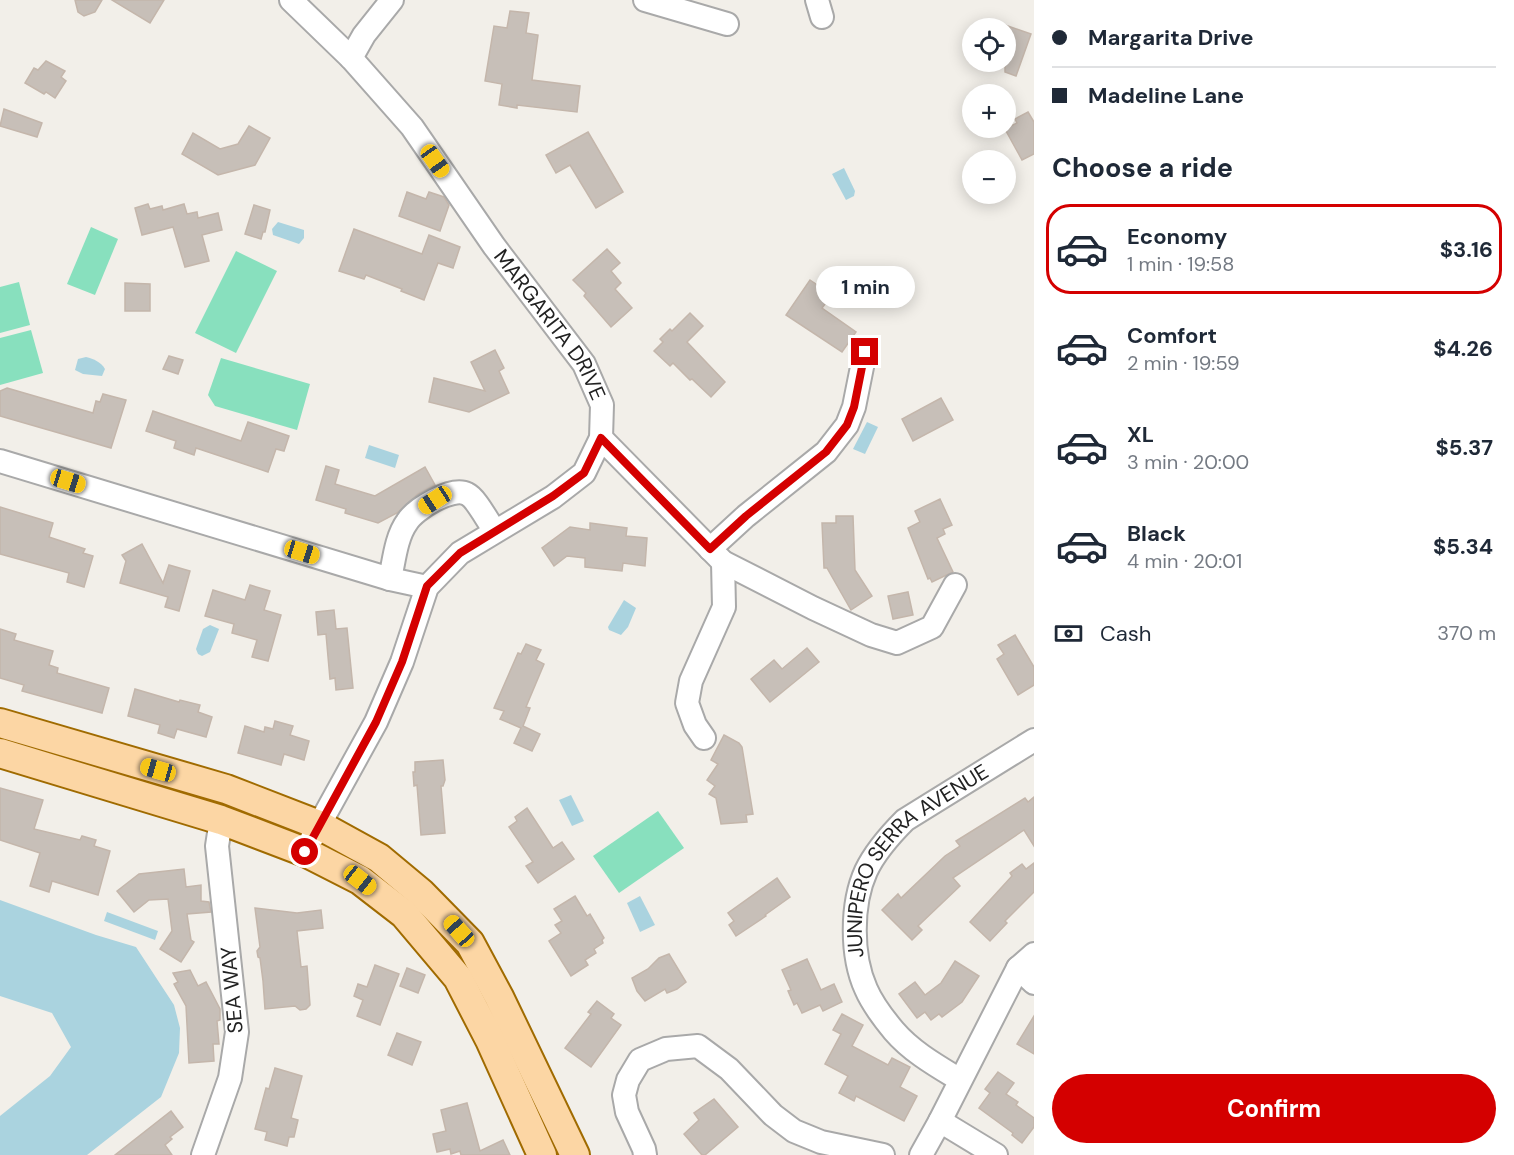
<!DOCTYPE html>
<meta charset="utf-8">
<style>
:root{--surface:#fff;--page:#f6f6f7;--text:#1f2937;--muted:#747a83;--line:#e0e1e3;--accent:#d40000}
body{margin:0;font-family:"DM Sans",sans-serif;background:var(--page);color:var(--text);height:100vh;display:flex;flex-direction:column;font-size:22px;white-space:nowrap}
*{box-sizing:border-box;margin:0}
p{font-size:20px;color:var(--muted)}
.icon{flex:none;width:33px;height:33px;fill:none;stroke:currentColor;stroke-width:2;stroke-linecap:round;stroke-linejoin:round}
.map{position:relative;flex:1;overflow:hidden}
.sheet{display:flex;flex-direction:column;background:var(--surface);width:480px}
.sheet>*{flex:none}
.banner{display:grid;align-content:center;height:132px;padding:0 18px;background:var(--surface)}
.fabs{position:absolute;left:962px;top:18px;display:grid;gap:12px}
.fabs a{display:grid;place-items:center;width:54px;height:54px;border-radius:50%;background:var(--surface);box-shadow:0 3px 15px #0003;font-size:30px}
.end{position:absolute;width:27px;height:27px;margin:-14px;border:8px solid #d40000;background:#fff;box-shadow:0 0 0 3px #fff}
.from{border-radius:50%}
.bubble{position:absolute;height:42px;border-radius:21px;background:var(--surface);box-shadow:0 3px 15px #0003;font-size:20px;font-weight:700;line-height:42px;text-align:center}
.car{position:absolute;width:18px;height:36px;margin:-18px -9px;border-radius:8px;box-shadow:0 0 4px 2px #0007;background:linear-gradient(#f5c518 24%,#345 0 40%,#f5c518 0 76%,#345 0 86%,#f5c518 0)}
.banner b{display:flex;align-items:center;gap:21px;height:57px;font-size:22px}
.banner b+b{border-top:2px solid var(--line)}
.banner i{width:15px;height:15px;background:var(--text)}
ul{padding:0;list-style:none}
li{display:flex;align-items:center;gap:18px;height:90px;margin:0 12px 9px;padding:0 6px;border:3px solid transparent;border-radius:24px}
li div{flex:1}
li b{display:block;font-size:22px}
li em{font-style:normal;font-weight:700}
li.current{border-color:var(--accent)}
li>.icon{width:54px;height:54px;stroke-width:1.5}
h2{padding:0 18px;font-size:27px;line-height:72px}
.pay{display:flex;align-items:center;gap:15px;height:66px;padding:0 18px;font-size:22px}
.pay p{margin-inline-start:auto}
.primary-button{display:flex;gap:12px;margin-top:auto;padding:12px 18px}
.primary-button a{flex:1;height:69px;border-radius:36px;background:var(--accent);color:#fff;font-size:24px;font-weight:700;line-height:69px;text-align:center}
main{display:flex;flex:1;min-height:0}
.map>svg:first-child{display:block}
</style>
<main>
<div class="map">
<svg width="1034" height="1155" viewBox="0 0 1034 1155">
<rect width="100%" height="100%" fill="#f2efe9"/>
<g fill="#88e0be">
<path d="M91 227 118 239 95 295 67 284Z"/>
<path d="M236 251 277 271 236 353 195 333Z"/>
<path d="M19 282 30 325 0 333V287Z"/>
<path d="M31 330 43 373 0 385V338Z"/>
<path d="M221 358 310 384 297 430 215 406 208 395Z"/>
<path d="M658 811 684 848 619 893 593 856Z"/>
</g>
<g fill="#aad3df">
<path d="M844 168 855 191 854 196 846 200 832 174Z"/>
<path d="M278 222 304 230V238L299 244 273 235 272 229Z"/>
<path d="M86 357C94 359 101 362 105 369L102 376 83 374 75 370 78 359Z"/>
<path d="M867 422 878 427 865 454 853 449Z"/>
<path d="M369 445 399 455 395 468 365 458Z"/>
<path d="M624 600 636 608 628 627 621 635 609 630 608 627Z"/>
<path d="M210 625 219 629 210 652 202 656 198 654 196 649 203 629Z"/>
<path d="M571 795 584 821 572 826 559 800Z"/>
<path d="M640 896 655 925 640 932 627 903Z"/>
<path d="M0 900 96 935 136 947 174 1005 180 1028 179 1053 161 1097 87 1155H0V1116L50 1076 71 1047 52 1013 0 996Z"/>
<path d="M107 912 158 931 155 940 104 921Z"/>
</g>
<g fill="#c7bfb8" stroke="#c4b6ab" stroke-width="1.5">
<path d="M75 0H102L95 12 84 16 78 12Z"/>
<path d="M112 0H164L150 23Z"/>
<path d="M510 11 529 13 526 33 538 35 532 80 580 86 577 112 517 105V108L499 105 502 84 485 81 494 26 507 28Z"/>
<path d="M1005 25 1031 34 1016 76 1005 72Z"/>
<path d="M46 61 65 71 61 77 66 81 55 98 46 92 44 94 25 83 34 68 38 70Z"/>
<path d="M4 109 42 123 37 137 0 126Z"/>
<path d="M1028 112 1034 122V154L1022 160 1005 129 1017 123 1015 119Z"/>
<path d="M249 126 270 138 255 165 218 175 182 154 193 133 220 149 238 144Z"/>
<path d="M588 132 623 192 596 208 570 165 556 173 546 155Z"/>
<path d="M407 192 426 199 429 192 444 197 449 205 440 231 399 216Z"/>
<path d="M148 204 150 209 162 206 163 210 184 204 187 214 197 212 198 218 218 213 222 230 202 235 209 261 185 267 173 227 142 235 135 208Z"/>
<path d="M254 205 270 210 265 232H263L261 239 245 234Z"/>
<path d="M354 229 422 254 429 235 460 247 453 268 438 263 424 300 401 291 402 289 366 275 364 279 339 271Z"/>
<path d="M607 249 620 263 611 271 621 283 615 289 632 308 611 327 584 296 586 293 573 280Z"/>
<path d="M810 280 832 295 822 308 856 332 842 352 786 315Z"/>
<path d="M125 283 150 284V311H125Z"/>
<path d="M690 313 703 326 687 342 725 382 711 397 692 379 690 380 673 363 670 366 654 351 663 342 660 339 670 329 672 331Z"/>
<path d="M495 350 504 368 499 371 509 393 469 412 429 402 434 378 485 391 471 362Z"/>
<path d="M169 356 183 360 178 374 163 369Z"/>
<path d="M7 388 93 413 96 401 100 402 103 394 126 400 111 448 0 416V391Z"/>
<path d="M941 398 953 420 913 441 902 419Z"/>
<path d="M153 411 241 441 248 422 289 436 284 451 276 449 268 472 196 448 194 455 174 448 176 441 146 431Z"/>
<path d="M326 466 339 470 335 484 375 496 425 467 435 485 418 494 397 513 378 523 345 513 346 509 316 500Z"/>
<path d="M940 499 952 525 943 529 945 534 937 538 953 572 932 582 930 578 928 579 908 528 920 522 915 511Z"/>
<path d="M0 507 53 523 49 537 85 549 83 553 93 556 84 587 67 582 69 573 0 554Z"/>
<path d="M836 516H853L855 570 872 596 851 610 827 568H824L822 523H836Z"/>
<path d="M590 523 627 528 626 536 647 538 645 566 623 563 622 571 585 567V558L567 556 554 566 542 548 570 527 590 530Z"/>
<path d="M142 544 163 583 169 565 190 571 179 611 165 607 168 597 120 583 126 561 122 555Z"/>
<path d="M250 585 270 591 264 610 281 615 268 661 252 657 257 640 232 633 234 624 205 616 213 590 245 600Z"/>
<path d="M908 592 913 615 893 619 888 596Z"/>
<path d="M334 610 336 629 347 628 353 688 336 690 335 678 330 679 326 634 318 635 316 612Z"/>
<path d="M0 629 16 634 14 640 53 651 49 665 58 668 57 673 109 688 102 713 22 691 24 685 0 678Z"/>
<path d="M1015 635 1034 667V685L1018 695 997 659 1004 654 998 645Z"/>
<path d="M526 644 541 650 536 660 544 664 526 707 530 708 523 726 540 734 532 751 514 743 521 728 500 719 504 711 494 708 518 653 521 654Z"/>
<path d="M807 648 819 662 770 702 751 679 774 660 782 669Z"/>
<path d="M135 689 179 702 180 700 200 705 198 712 212 717 206 737 177 729 174 738 158 733 160 725 128 716Z"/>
<path d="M275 721 293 726 290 735 309 741 304 760 284 754 281 765 238 753 245 726 264 732 265 727 273 729Z"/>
<path d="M724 735 739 743 742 747 753 814 746 815 747 822 721 824 716 798 709 794 715 786 707 780 718 764 711 760Z"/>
<path d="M443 760 445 780 443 786H441L445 833 421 835 417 785 414 786 413 772H415V762Z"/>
<path d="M0 788 43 800 34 829 80 840 82 836 96 840 94 846 110 851 98 895 52 881 49 892 30 886 40 853 0 840Z"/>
<path d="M1034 797V846L1024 830 953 878 960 886 918 926 922 930 912 940 882 910 898 894 901 898 945 856 960 846 956 841 1025 798 1028 802Z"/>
<path d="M527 808 553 848 562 842 574 859 538 883 526 866 533 862 509 827 517 821 515 817Z"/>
<path d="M1034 863V892L1005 921 1007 923 990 941 970 922 1012 876 1010 873 1022 864 1026 869Z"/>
<path d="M184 869 186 887 201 885V901L209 902 211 912 187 914 191 940 194 942 181 962 160 949 172 931 168 899 149 900 134 912 117 891 139 874Z"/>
<path d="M777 878 790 897 765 915 766 916 736 936 729 925 734 921 728 913Z"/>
<path d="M575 896 587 916 590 914 604 938 602 940 603 943 594 949 596 953 585 960 588 965 571 976 549 941 561 933 555 925 562 921 554 909Z"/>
<path d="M255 908 297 913 321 910 323 928 297 931 301 967 307 966 310 1005 306 1009 300 1010 295 1006 265 1009 263 981 260 958 258 957 257 951 260 947Z"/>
<path d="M669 954 686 982 677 989 667 993 665 989 645 1001 637 991 632 978 648 969 659 958Z"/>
<path d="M807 959 821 990 834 984 842 1002 823 1011 820 1005 802 1013 797 1003 794 1005 788 991 791 990 782 970Z"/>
<path d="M955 961 979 976 962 1002 942 1017 939 1014 931 1020 925 1012 917 1018 899 994 915 982 925 995 941 983Z"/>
<path d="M375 965 399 974 380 1025 357 1016 363 1000 354 996 358 984 367 987Z"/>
<path d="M407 968 425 975 418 993 400 986Z"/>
<path d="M190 970 198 986 206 982 220 1009V1020L217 1021 219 1044H213L214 1061 189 1063 186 1006 174 984 178 982 173 973Z"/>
<path d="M597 1001 614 1014 611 1018 621 1025 591 1067 565 1048 591 1014 588 1012Z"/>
<path d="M842 1014 863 1025 852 1046 888 1065 892 1058 910 1067 900 1087 917 1096 904 1121 856 1096 854 1101 839 1093 848 1076 825 1064 841 1034 833 1030Z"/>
<path d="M1034 1016V1054L1017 1044Z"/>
<path d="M397 1033 421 1042 412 1065 388 1055Z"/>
<path d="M275 1068 302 1076 291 1118 298 1120 294 1137H289L287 1146 265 1140 267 1132 255 1129 266 1088 269 1089Z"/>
<path d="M998 1072 1014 1083 1006 1094 1018 1102 1016 1105 1034 1118V1127L1022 1143 1012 1135 1013 1133 979 1108 990 1093 985 1089Z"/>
<path d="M714 1099 738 1127 705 1155H702L684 1134 699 1120 694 1113Z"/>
<path d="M467 1103 480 1151 503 1140 510 1155H461L460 1151 451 1154 450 1149 437 1152 433 1134 446 1131 441 1110Z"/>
<path d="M171 1111 183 1127 170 1137 172 1139 165 1145 172 1155H115Z"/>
</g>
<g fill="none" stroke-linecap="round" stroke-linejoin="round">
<g stroke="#a9a9a9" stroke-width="26">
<g id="minor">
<path id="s1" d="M291 0 351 58 412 127 494 246 584 364 602 405 601 438 584 473 553 497 460 553 427 587 402 662 376 722 312 838"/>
<path d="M645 0 727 24"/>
<path d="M817 0 822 17"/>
<path d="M351 58 364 35 392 0"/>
<path d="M601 438 723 562 813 608 871 635 897 643 932 627 955 585"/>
<path d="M0 461 390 579 427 587"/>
<path d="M710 549 746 516 826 452 847 425 854 407 865 352"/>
<path d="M390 579C394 561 396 537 407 522 415 509 452 486 467 494 476 498 488 522 495 531"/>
<path d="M704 738 695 725 687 703 691 681 724 607 723 562"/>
<path d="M1018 968 1034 983"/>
<path id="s2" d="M960 1080C937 1066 912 1052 894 1031 884 1019 872 1003 866 989 851 956 851 904 866 871 875 852 890 835 905 820L1034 740"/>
<path d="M940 1121 1018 968 1034 954"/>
<path d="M203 1155 230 1078 237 1032 217 846 221 820"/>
<path d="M645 1155 644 1149 627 1112 624 1095 628 1080 640 1060 666 1049 698 1046 729 1069 773 1115 794 1131 821 1142 883 1155"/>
<path d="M921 1155 940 1121 996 1155"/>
</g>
</g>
<g stroke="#a06b00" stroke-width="32">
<g id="major">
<path d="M0 723 226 789 319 825 379 858 421 893 470 943 499 997 575 1155"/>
<path d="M0 753 221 820 305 852 360 880 404 914 458 978 490 1040 542 1155"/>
</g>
</g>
<use href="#minor" stroke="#fff" stroke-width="22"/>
<use href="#major" stroke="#fcd6a4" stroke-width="28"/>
</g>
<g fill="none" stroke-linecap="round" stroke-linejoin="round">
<path stroke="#d40000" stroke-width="8" d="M305 852 376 722 402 662 427 586 460 553 553 496 584 473 601 438 710 549 746 516 826 452 847 425 854 407 865 352"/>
</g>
<g text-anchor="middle" stroke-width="4.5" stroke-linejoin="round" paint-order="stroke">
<g font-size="21" fill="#222" stroke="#fff">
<text dy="7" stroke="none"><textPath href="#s1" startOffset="417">MARGARITA DRIVE</textPath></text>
<text dy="7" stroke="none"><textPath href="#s2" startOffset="290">JUNIPERO SERRA AVENUE</textPath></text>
<text transform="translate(232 990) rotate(-95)" y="7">SEA WAY</text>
</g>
</g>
</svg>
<div class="fabs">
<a><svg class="icon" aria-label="locate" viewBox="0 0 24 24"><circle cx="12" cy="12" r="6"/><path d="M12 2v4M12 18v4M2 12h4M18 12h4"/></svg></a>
<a>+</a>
<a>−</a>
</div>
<i class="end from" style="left:305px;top:852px"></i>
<i class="end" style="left:865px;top:352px"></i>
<div class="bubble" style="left:816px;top:266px;width:99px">1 min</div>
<i class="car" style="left:435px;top:161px;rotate:145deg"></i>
<i class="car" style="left:68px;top:481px;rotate:107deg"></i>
<i class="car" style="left:435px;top:500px;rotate:237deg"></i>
<i class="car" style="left:302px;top:552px;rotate:107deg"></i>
<i class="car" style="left:158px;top:770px;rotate:286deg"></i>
<i class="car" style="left:360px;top:880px;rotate:128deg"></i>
<i class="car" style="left:459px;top:931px;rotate:318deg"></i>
</div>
<section class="sheet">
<div class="banner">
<b><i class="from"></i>Margarita Drive</b>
<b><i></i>Madeline Lane</b>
</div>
<h2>Choose a ride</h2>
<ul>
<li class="current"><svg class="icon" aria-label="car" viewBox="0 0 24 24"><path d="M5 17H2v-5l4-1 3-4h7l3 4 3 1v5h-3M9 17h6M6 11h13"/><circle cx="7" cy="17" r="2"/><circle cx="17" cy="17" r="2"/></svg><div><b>Economy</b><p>1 min · 19:58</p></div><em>$3.16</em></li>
<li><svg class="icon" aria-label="car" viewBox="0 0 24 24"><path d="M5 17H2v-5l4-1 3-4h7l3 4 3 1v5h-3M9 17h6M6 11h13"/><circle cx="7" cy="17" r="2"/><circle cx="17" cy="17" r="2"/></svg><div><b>Comfort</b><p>2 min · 19:59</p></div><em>$4.26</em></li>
<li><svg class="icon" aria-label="car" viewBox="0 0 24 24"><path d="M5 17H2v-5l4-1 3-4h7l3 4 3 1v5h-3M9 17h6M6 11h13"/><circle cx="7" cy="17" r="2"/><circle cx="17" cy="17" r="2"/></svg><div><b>XL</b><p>3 min · 20:00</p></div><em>$5.37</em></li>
<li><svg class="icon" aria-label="car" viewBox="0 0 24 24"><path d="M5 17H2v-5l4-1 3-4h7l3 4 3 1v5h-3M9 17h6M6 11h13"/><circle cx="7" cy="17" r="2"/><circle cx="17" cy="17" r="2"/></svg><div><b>Black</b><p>4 min · 20:01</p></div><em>$5.34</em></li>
</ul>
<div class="pay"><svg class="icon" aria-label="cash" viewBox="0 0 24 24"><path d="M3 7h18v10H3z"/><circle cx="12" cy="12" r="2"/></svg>Cash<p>370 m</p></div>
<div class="primary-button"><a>Confirm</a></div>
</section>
</main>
